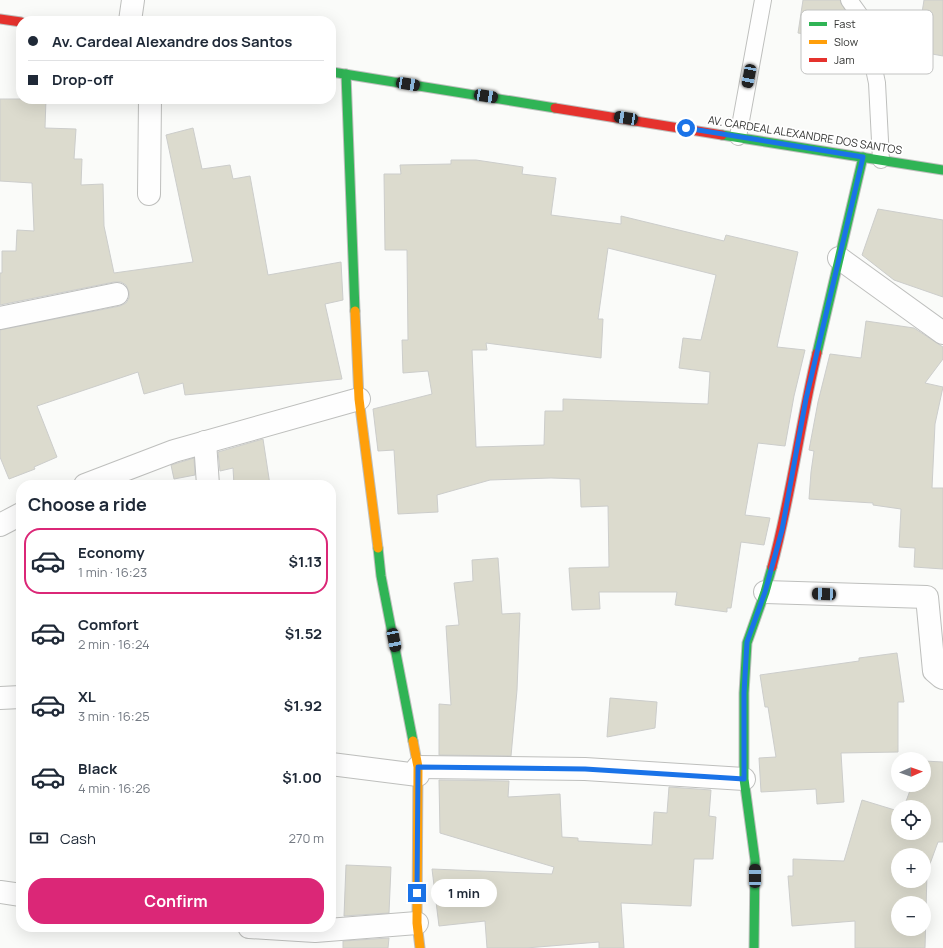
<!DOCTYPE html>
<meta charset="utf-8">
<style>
:root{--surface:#fff;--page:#f2f2f3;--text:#1f2937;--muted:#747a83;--line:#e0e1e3;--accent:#db2777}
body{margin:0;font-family:Manrope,sans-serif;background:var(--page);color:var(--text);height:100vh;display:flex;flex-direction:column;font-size:15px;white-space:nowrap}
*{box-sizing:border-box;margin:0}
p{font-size:13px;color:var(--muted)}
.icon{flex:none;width:22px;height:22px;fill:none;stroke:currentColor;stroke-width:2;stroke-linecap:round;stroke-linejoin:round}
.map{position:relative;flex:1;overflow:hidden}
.panel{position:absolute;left:16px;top:480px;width:320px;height:452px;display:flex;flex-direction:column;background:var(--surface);border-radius:16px;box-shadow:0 4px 16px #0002}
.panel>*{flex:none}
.hud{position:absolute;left:16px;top:16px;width:320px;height:88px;border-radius:16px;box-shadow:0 4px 16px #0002;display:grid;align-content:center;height:88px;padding:0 12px;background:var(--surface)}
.needle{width:26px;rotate:88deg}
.fabs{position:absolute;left:891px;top:752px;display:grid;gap:8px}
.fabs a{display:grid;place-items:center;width:40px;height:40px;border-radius:50%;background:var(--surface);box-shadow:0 4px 16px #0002;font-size:20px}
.end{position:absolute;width:18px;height:18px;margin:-9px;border:5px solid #1a73e8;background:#fff;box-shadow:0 0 0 2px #fff}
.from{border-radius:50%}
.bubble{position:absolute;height:28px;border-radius:14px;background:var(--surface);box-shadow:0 4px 16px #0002;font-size:13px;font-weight:700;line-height:28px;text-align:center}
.car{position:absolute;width:12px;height:24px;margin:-12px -6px;border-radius:5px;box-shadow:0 0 3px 1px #0007;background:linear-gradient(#222 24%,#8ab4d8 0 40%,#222 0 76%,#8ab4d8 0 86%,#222 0)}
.hud b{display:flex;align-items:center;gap:14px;height:38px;font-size:15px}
.hud b+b{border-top:1px solid var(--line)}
.hud i{width:10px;height:10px;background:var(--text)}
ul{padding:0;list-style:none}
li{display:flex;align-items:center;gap:12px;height:66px;margin:0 8px 6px;padding:0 4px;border:2px solid transparent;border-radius:16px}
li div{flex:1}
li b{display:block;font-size:15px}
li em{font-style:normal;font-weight:700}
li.current{border-color:var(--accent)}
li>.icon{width:36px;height:36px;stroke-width:1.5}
h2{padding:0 12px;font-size:18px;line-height:48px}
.pay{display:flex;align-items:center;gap:10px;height:44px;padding:0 12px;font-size:15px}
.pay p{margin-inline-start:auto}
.cta{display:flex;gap:8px;margin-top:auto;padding:8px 12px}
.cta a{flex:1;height:46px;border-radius:16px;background:var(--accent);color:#fff;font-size:16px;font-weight:700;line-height:46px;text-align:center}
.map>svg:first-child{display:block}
</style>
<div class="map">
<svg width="943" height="948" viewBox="0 0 943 948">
<rect width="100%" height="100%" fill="#fafbf9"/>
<g fill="#dcdbce" stroke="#cccdcb" fill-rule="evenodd">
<path d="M803 0H840L845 10 840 39 798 33Z"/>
<path d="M924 0H943V56L916 51Z"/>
<path d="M0 99H46L45 128 76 129 74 159H82L81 185 103 184 104 226 114 273 193 262 166 135 193 128 202 169 230 165 233 179 250 176 268 275 341 262 343 300 325 304 342 379 185 395 183 383 144 394 138 372 37 406 57 457 34 467 35 469 9 479 0 457V330L120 306 126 303 129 298V292L126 285 121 282H114L0 305V273H2V251H16L17 230 34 231 32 183 0 181Z"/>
<path d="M451 160H476L523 167 522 174 556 178 551 215 621 224V216L724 241 726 235 798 252 777 347 805 350 794 396 785 446 758 443 745 515 770 518 764 545 741 542 731 608H727V612L675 605 677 592H599L600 609 572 610 569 568 609 567 608 506 581 507 580 479 551 478 490 480 437 495 438 512 398 514 394 450 378 451 373 409 432 394 428 371 403 373 402 340H408L407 250H385L384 174H401L400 165 451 164ZM608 248 716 275 701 340 683 338 679 368 710 372 708 404 563 399V411H545L544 445 476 447 472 350H487L486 343 601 358 603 319H598Z"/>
<path d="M878 209 943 220V297L894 280 862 255Z"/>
<path d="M866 321 914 328 943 347V359L925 383 943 387 935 424 932 488H943V569L914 567 915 548 899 547 901 509 873 505V503L809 499 811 472 814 451 809 450 818 402 830 354 861 358Z"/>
<path d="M263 439 270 485H234L233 468 220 471 218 452Z"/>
<path d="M194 458 195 475 174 479 171 465Z"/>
<path d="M498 558 502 614 520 613 517 690 511 756 439 755V704L451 705 446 626 459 625 454 583 473 581 472 560Z"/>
<path d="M897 653 904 702H898V752L841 753 844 802 817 804 816 789 761 792 759 758 776 757 768 707H765L760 675 859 661V658Z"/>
<path d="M610 698 657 702 655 728 607 737Z"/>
<path d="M924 761 943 762V842H938L927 872 925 948H855V921L792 926 788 876H793V859L844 861 862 800 898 811V833H924V807H904L912 785H924ZM898 855H924V881H898ZM898 903H924V929H898Z"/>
<path d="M439 780 509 781 508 797 560 794 562 837 578 838V841L652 845 654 812 667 813 669 787 711 790 709 816 716 817 713 859H694L691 906 621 903 624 948H599V942L526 948H487L485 921 439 926 432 869 552 874 554 867 440 833Z"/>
<path d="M346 865 391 867 389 913 344 916Z"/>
<path d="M389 938 388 948H343V941Z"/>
</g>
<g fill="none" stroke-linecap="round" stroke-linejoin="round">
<g stroke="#bebfbd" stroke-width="18">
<g id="lane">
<path d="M849 0 864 21 877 83 881 160"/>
<path d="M738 137 763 0"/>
</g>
</g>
<g stroke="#bebfbd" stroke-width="24">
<g id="street">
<path d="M130 21 133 0"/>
<path d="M149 194 150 99"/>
<path d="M839 258 943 333"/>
<path d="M0 318 117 294"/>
<path d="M205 442 208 485"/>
<path d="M85 485 174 451 359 399"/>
<path d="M0 525 21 514"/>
<path d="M765 592 927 597 934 671 941 677 943 678"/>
<path d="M0 698 21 697"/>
<path d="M331 764 418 775"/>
<path d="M418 767 585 769 744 779"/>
<path d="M0 892 21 895"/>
<path d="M249 927 315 931 417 923"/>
</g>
</g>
<g stroke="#bebfbd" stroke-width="11">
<g id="fast">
<path d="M332 72 555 108"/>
<path d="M346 74 355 311"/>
<path d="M722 135 943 170"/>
<path d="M817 353 863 157"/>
<path d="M378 548 381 576 413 741"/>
<path d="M754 948 755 860 744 779V693L747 643 765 592 772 567"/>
</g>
</g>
<g stroke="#bebfbd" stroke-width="11">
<g id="slow">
<path d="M355 311 359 399 378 548"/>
<path d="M413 741 418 767 417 923 420 948"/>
</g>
</g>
<g stroke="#bebfbd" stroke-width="11">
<g id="jam">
<path d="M0 19 21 22"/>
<path d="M555 108 722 135"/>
<path d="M772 567C791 497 800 424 817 353"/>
</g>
</g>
<use href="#lane" stroke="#fefefe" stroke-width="16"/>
<use href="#street" stroke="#fefefe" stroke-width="22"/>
<use href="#fast" stroke="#30b455" stroke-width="9"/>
<use href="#slow" stroke="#ff9f0a" stroke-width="9"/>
<use href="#jam" stroke="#e5322d" stroke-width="9"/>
</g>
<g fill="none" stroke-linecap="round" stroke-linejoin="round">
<path stroke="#1a73e8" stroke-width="5" d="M417 893 418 767 585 769 744 779V693L747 642 765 592 782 530 806 399 863 157 686 128"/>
</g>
<g text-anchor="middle" stroke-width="3.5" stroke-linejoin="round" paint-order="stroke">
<g font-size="11" fill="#353634" stroke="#fff">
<text transform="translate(805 135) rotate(9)" y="4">AV. CARDEAL ALEXANDRE DOS SANTOS</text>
</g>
</g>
<rect x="801" y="10" width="132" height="64" rx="6" fill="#fff" stroke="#c2c3c2" stroke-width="1"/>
<rect x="809" y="22" width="18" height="4" fill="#30b455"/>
<rect x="809" y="40" width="18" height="4" fill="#ff9f0a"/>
<rect x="809" y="58" width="18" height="4" fill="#e5322d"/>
<g font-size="11" fill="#353634">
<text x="834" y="28">Fast</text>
<text x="834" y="46">Slow</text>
<text x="834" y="64">Jam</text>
</g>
</svg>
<div class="fabs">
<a><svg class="needle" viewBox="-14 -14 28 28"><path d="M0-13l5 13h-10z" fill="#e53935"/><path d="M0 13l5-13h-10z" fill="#747a83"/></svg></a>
<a><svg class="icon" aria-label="locate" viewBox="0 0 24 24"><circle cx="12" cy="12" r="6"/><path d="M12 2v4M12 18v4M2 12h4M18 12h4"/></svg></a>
<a>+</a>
<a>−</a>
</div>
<i class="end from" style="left:686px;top:128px"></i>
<i class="end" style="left:417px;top:893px"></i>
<div class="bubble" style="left:431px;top:879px;width:66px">1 min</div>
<i class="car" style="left:749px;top:76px;rotate:191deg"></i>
<i class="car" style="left:408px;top:84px;rotate:99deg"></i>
<i class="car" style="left:486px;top:96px;rotate:99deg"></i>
<i class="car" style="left:626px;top:118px;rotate:279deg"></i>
<i class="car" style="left:824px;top:594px;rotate:272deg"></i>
<i class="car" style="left:394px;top:640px;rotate:169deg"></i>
<i class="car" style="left:755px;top:876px;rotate:0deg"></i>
<div class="hud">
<b><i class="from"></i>Av. Cardeal Alexandre dos Santos</b>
<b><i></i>Drop-off</b>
</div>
<section class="panel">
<h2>Choose a ride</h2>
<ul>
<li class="current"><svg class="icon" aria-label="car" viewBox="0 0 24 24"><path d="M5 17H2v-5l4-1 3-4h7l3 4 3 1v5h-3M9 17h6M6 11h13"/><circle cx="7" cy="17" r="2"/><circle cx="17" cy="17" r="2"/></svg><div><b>Economy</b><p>1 min · 16:23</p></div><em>$1.13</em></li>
<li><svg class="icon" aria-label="car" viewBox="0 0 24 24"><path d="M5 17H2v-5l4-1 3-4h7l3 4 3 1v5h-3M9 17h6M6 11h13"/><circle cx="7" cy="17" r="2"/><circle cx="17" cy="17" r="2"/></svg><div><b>Comfort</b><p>2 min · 16:24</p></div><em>$1.52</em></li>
<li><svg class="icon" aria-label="car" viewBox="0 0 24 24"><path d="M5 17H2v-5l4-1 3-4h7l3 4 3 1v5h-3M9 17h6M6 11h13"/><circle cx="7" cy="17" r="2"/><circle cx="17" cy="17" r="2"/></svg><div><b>XL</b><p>3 min · 16:25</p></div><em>$1.92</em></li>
<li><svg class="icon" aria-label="car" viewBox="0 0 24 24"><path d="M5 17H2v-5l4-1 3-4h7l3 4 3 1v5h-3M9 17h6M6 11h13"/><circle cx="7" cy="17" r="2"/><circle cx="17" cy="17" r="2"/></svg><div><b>Black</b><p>4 min · 16:26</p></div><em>$1.00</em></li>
</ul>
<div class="pay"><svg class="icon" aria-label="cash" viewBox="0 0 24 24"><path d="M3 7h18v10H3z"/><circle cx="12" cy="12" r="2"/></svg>Cash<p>270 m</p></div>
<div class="cta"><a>Confirm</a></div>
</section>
</div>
